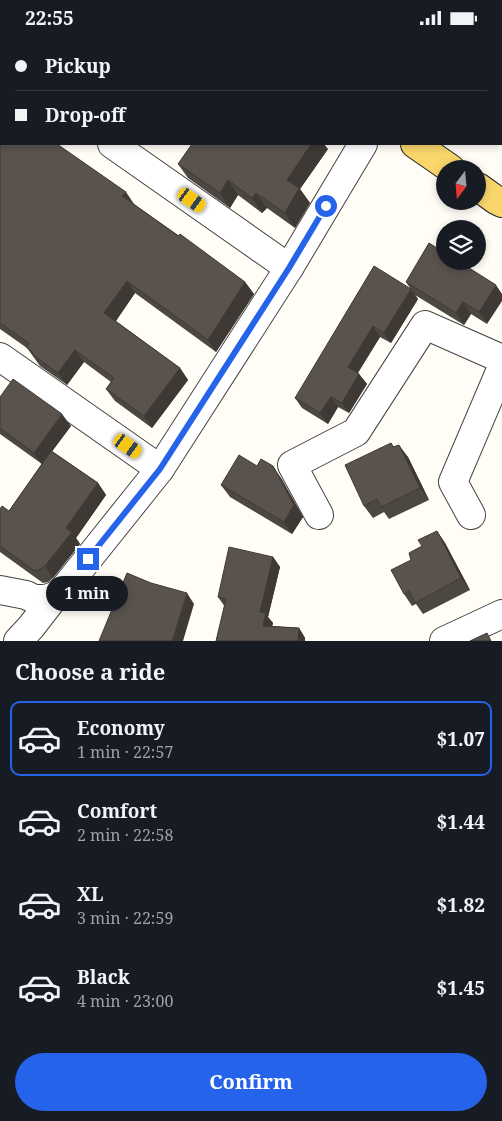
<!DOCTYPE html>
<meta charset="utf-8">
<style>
:root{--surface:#171b24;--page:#242831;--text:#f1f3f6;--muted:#9ea1a6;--line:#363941;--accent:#2563eb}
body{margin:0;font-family:"Noto Serif",serif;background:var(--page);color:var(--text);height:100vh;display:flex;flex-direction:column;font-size:19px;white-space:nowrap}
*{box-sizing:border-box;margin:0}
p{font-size:16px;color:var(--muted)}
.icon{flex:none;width:28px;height:28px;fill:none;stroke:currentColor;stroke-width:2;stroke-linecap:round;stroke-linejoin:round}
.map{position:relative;height:606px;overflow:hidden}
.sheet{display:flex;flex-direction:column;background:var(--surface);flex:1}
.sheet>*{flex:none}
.guide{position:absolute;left:0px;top:0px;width:502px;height:110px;box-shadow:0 2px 8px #0003;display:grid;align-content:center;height:110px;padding:0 15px;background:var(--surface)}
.needle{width:32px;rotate:196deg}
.fabs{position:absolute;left:436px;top:125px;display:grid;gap:10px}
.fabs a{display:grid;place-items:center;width:50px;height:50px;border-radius:50%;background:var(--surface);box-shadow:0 2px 8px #0003;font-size:25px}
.end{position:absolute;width:22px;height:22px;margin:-11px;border:6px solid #2563eb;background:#fff;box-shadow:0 0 0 2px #fff}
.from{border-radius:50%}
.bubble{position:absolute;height:35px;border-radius:18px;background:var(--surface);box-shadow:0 2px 8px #0003;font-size:16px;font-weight:700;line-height:35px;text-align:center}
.car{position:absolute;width:15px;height:30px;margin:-15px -8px;border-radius:6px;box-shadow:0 0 4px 1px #0007;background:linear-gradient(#f5c518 24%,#345 0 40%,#f5c518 0 76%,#345 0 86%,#f5c518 0)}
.guide b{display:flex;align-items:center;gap:18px;height:48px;font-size:19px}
.guide b+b{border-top:1px solid var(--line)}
.guide i{width:12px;height:12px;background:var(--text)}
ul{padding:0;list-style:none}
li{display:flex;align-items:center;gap:15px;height:75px;margin:0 10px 8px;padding:0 5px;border:2px solid transparent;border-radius:10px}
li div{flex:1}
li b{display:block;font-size:19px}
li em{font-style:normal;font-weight:700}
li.on{border-color:var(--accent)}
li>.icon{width:45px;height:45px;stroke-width:1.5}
h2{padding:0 15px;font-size:22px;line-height:60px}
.button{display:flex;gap:10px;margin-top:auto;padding:10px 15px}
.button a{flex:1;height:58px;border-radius:30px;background:var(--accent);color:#fff;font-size:20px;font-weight:700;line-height:58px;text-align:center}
.status{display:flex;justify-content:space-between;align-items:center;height:35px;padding:0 25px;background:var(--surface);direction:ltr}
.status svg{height:14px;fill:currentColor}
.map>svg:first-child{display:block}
</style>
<div class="status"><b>22:55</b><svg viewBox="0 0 49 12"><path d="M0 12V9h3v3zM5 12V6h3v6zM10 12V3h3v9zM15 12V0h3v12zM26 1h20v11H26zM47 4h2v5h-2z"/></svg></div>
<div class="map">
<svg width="502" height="606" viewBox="0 0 502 606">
<rect width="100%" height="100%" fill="#fffdf5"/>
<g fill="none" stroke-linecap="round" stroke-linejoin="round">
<g stroke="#444" stroke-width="30">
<g id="minor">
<path d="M423 1V0"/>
<path d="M0 30 1 31"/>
<path d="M112 109 289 233"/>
<path d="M0 322 160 434"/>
<path d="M319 480 292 430 356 397 425 290 502 324"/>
<path d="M471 480 453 447 502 332"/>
<path d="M0 555 26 560 34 564H45L55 561 64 554 160 434 289 233 363 109"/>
<path d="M18 606 31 592 55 561"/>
<path d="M444 606 502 579"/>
</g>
</g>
<g stroke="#222" stroke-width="30">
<g id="major">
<path d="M297 0 298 1"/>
<path d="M328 0 329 1"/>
<path d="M415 109 451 134"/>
<path d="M478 152 496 165 502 168"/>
</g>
</g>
<use href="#minor" stroke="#fff" stroke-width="28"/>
<use href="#major" stroke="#f9d66b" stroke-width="28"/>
</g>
<g fill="#4d4742">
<path d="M0 73 134 169 245 247 254 259 216 317 135 258 116 286 180 333 188 345 152 393 115 366 106 354 111 347 84 327 67 350 40 331 27 313 0 294Z"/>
<path d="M328 114 300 154 310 168 295 193 267 173 262 178 238 160 230 173 188 143 178 129Z"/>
<path d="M445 218 487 289 471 279 464 290 415 260 418 264 391 308 380 302 358 338 359 339 367 349 349 378 338 372 328 389 302 373 295 363 410 253 406 247Z"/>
<path d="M0 362 71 391 52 416 98 448 106 460 76 503 80 509 53 543 48 547 43 548 0 517V474L9 476 42 429 0 399Z"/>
<path d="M391 408 394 412 408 422 429 465 389 484 384 477 373 483 364 471Z"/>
<path d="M257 431 281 443 303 482 292 499 230 462 221 450Z"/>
<path d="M437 496 445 508 470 555 423 579 416 569 412 571 404 559 411 525 422 511Z"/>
<path d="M273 522 280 532 268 582 273 588 272 591 299 593 305 603V606H216L225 572 218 562Z"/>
</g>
<g fill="#3f3936">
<path d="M311 109H324L328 114 300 154 310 168 295 193 285 178 287 145Z"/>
<path d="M228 145 238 160 230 173 220 158Z"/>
<path d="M126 157 134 169 122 161Z"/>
<path d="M256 158 267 173 262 178 252 163Z"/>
<path d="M127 246 135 258 113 290 104 278Z"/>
<path d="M245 247 254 259 216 317 208 305Z"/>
<path d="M496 250 502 259V266L487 289 479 277Z"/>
<path d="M411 254 418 264 391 308 384 298Z"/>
<path d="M463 267 471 279 464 290 456 278Z"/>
<path d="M373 291 380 302 355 342 348 332Z"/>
<path d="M75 315 84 327 67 350 58 338Z"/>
<path d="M180 333 188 345 152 393 144 381Z"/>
<path d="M359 339 367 349 349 378 342 368Z"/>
<path d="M331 362 338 372 328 389 320 378Z"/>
<path d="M62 379 71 391 42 430 34 418Z"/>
<path d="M399 410 408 422 429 465 420 453Z"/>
<path d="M273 431 281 443 303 482 292 499 284 487Z"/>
<path d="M98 448 106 460 76 503 80 509 53 543 45 531 66 493Z"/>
<path d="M437 496 445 508 470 555 461 543Z"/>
<path d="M273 522 280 532 268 582 273 588 270 601 263 591 260 577Z"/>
<path d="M187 558 194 569 183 606H172Z"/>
<path d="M299 593 305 603V606H298Z"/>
</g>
<g fill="#5a524d" stroke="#3f3936">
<rect x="501" y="18" width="1" height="41"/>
<path d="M0 73 1 74V109H57L126 157 122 161 178 201 180 199 245 247 208 305 127 246 104 278 180 333 144 381 106 354 114 343 75 315 58 338 32 319 33 317 26 312 29 308 0 288Z"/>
<path d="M192 109H311L287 145 299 153 285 178 256 158 252 163 228 145 220 158 178 129Z"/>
<path d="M429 208 445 218V226H458L496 250 479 277 463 267 456 278 406 247Z"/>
<path d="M374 231 411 254 384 298 373 291 348 332 359 339 342 368 331 362 320 378 295 363Z"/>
<path d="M13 344 62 379 34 418 0 393V362Z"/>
<path d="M391 408 393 412 399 410 420 453 381 472 377 464 364 471 345 430Z"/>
<path d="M51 416 98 448 66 493 72 497 45 531 39 535 35 536 0 511V474L2 471 9 476Z"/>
<path d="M239 420 257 431 261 424 273 431 294 470 284 487 221 450Z"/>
<path d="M437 496 461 543 415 568 409 556 404 559 391 535 411 525 409 518 422 511 418 505Z"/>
<path d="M229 512 273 522 260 577 266 578 263 591 299 593 298 606H216L226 564 218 562Z"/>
<path d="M127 538 151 548 187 558 172 606H99Z"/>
<path d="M487 598 491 606H470Z"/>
</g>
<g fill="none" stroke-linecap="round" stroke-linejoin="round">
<path stroke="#2563eb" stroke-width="6" d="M88 524 160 434 289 233 326 171"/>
</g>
</svg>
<div class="fabs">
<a><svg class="needle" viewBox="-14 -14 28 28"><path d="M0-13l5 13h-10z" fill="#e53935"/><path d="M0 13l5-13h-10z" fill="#9ea1a6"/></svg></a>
<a><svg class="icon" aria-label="layers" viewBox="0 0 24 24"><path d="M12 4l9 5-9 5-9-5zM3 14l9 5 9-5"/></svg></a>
</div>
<i class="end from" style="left:326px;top:171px"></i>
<i class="end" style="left:88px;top:524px"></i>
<div class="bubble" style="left:46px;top:541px;width:82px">1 min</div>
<i class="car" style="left:192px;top:165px;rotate:125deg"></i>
<i class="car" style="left:128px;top:411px;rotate:125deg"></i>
<div class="guide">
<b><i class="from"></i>Pickup</b>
<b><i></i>Drop-off</b>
</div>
</div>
<section class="sheet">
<h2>Choose a ride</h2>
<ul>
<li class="on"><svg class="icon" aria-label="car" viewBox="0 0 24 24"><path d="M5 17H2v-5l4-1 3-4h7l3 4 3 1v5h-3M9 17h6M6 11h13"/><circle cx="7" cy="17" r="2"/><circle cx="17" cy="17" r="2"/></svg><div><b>Economy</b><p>1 min · 22:57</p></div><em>$1.07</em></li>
<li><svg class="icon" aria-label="car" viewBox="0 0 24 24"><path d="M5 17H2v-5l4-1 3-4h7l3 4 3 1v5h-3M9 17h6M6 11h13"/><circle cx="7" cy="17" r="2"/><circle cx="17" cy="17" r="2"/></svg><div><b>Comfort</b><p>2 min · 22:58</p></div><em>$1.44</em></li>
<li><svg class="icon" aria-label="car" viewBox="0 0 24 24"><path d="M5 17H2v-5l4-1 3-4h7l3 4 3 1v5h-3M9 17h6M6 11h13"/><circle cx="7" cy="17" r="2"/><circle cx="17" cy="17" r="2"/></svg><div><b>XL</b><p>3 min · 22:59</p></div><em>$1.82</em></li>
<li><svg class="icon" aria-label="car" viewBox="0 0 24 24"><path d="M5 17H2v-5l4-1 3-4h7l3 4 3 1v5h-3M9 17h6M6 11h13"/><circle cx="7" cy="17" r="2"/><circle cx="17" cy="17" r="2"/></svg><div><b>Black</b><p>4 min · 23:00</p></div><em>$1.45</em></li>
</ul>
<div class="button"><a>Confirm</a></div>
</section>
